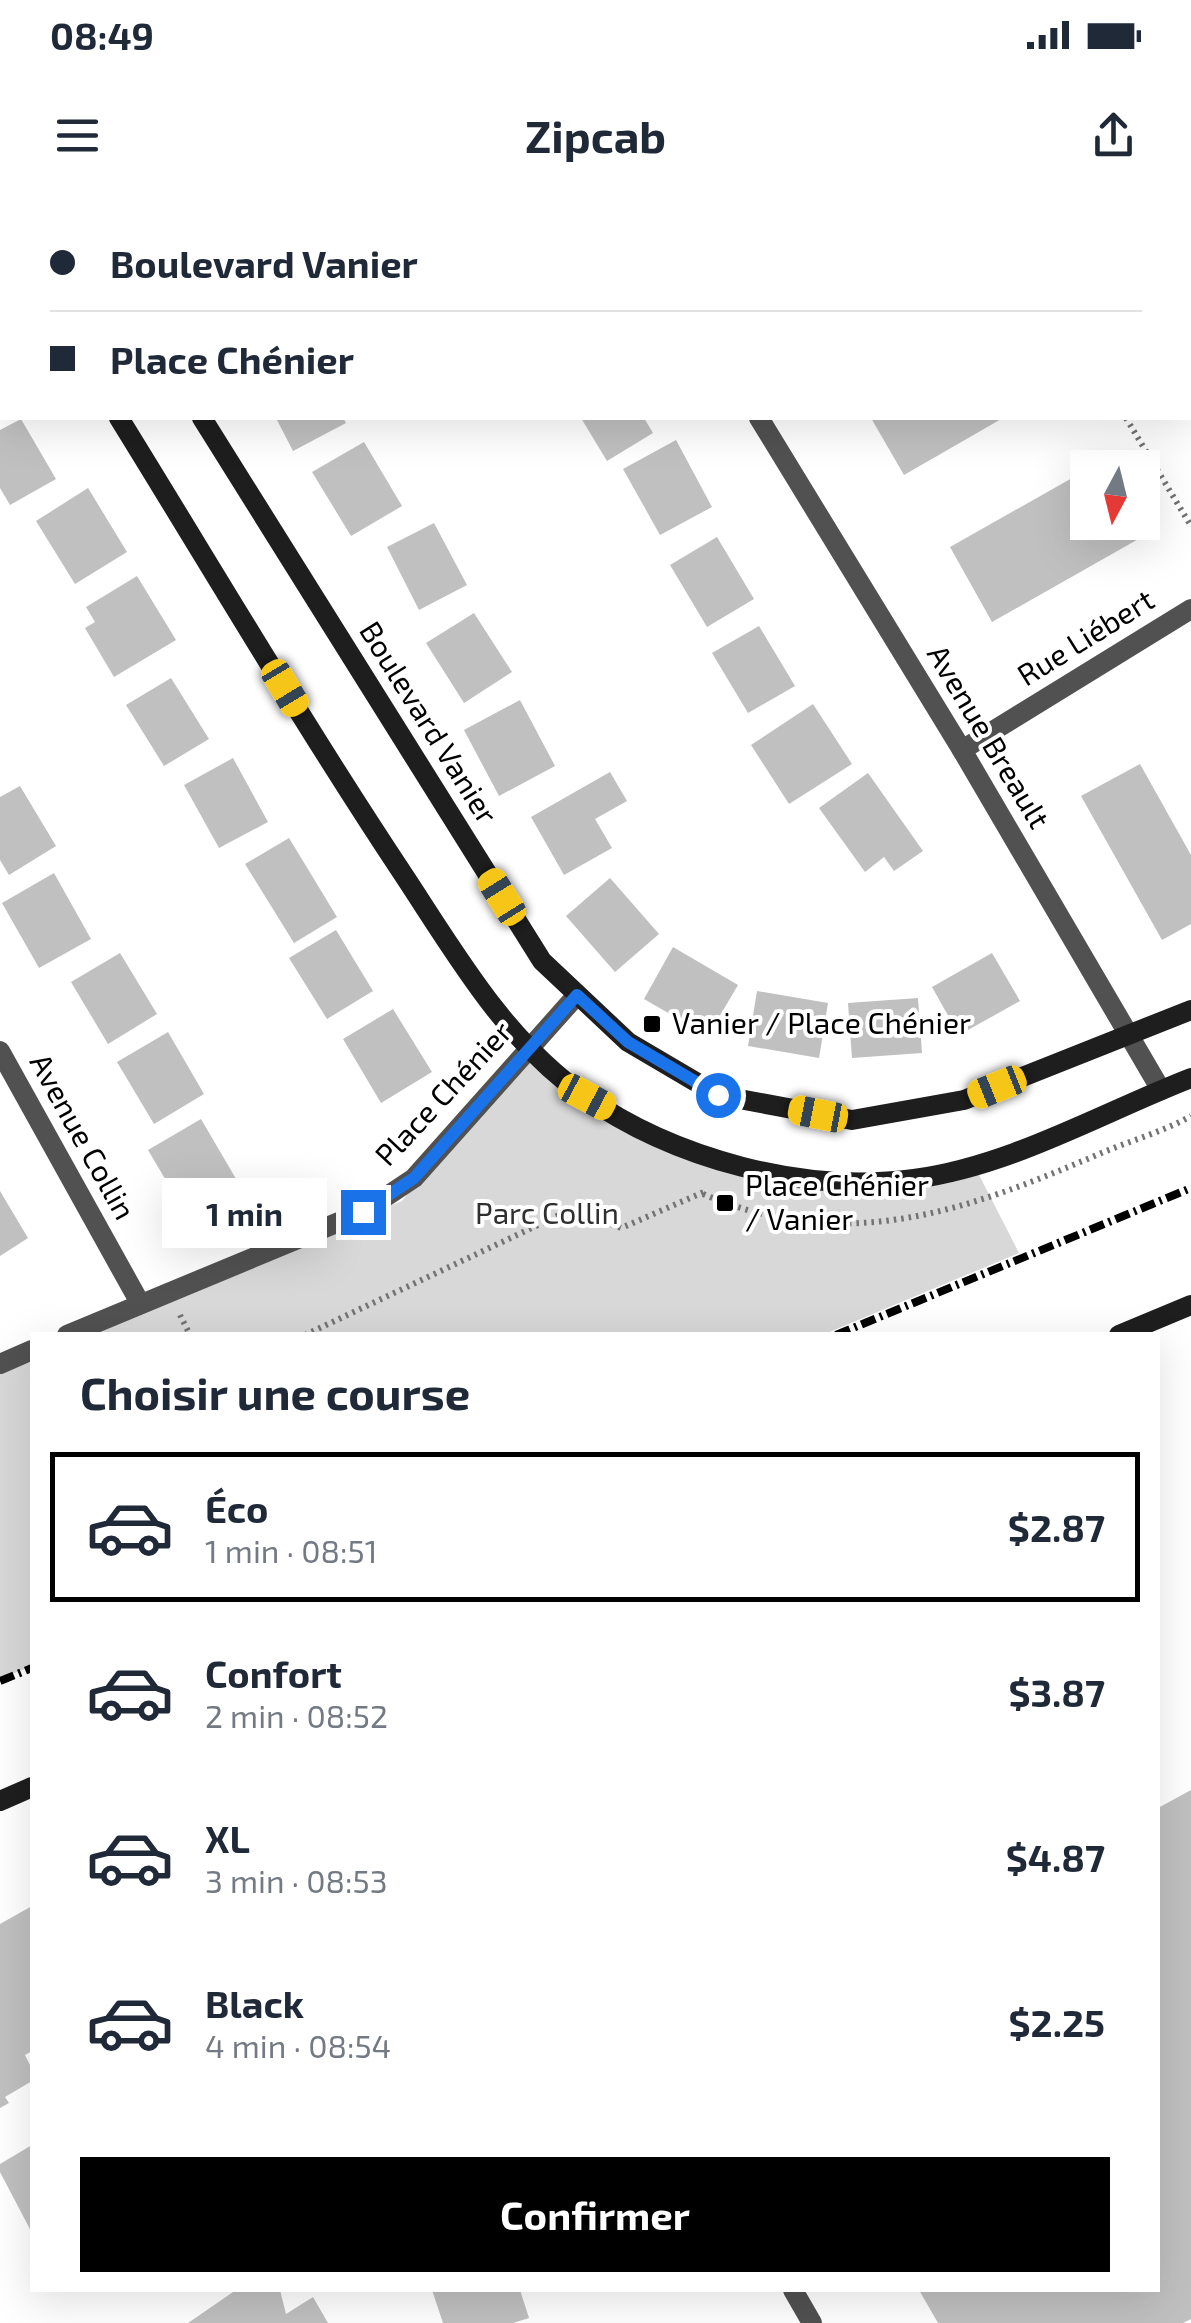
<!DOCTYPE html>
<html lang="fr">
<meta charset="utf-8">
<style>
:root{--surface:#fff;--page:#f6f6f7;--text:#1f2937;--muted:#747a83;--line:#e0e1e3;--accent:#000}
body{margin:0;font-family:"Exo 2",sans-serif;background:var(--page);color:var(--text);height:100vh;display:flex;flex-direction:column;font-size:38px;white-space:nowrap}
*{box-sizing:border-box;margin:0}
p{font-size:32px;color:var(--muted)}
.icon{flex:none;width:55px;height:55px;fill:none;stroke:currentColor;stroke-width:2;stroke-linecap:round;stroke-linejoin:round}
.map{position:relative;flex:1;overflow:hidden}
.drawer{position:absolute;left:30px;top:1132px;width:1130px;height:960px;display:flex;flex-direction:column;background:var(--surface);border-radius:0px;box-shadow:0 10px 40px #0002}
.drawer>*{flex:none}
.banner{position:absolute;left:0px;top:0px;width:1192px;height:220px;box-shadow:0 10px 40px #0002;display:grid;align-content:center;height:220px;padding:0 50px;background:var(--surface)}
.needle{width:65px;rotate:187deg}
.tools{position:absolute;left:1070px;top:250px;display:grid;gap:20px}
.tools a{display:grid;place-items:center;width:90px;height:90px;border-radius:0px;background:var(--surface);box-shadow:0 10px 40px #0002;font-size:50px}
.end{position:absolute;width:45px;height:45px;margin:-22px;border:12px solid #1a73e8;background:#fff;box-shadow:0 0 0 5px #fff}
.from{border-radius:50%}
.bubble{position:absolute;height:70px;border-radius:0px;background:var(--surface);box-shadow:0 10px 40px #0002;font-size:32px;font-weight:700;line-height:70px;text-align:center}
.car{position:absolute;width:30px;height:60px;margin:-30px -15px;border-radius:12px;box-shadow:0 0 8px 2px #0007;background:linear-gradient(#f5c518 24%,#345 0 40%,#f5c518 0 76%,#345 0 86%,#f5c518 0)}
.banner b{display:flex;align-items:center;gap:35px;height:95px;font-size:38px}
.banner b+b{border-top:2px solid var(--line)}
.banner i{width:25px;height:25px;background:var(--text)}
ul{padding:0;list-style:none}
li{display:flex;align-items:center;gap:30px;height:150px;margin:0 20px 15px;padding:0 30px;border:5px solid transparent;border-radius:0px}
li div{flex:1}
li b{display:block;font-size:38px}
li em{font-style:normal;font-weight:700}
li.active{border-color:var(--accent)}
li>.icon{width:90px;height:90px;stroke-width:1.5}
h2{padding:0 50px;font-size:45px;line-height:120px}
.button{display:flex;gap:20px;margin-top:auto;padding:20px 50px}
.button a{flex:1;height:115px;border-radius:0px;background:var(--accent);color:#fff;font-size:40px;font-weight:700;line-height:115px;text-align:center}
.status{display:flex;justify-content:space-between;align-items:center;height:70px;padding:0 50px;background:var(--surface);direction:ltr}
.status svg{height:28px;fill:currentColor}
header{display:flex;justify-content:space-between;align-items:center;height:130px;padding:0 50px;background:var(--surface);font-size:45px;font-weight:700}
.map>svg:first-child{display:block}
</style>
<div class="status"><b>08:49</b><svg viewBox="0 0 49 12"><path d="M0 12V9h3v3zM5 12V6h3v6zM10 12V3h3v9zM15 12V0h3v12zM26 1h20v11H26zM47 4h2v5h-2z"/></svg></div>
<header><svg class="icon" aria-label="menu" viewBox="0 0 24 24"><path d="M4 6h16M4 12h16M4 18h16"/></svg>Zipcab<svg class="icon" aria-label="share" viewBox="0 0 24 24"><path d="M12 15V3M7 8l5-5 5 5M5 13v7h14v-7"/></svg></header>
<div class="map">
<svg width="1191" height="2123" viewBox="0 0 1191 2123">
<rect width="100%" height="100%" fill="#fff"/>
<g fill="#d8d8d8">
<path d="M521 852 674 943 860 987 975 967 1019 1053 822 1135H78L402 1001Z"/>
<path d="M32 1154V1466L0 1479V1167Z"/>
</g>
<g fill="#c0c0c0">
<path d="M276 218H343L346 223 293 251Z"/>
<path d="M581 218H644L653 233 607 261Z"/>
<path d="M871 218H1003L904 275Z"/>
<path d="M21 219 56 279 10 305 0 288V230Z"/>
<path d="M676 240 712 307 660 335 623 269Z"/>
<path d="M364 242 402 306 351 336 312 272Z"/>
<path d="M1088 269V322H1143L1149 333 992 422 950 347Z"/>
<path d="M88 288 127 352 75 384 36 321Z"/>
<path d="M434 323 467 385 419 410 387 347Z"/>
<path d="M717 337 754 399 707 427 670 365Z"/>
<path d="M137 376 176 440 114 477 85 428 95 422 86 407Z"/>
<path d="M474 413 512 472 464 503 426 443Z"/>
<path d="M759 426 795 486 748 513 712 453Z"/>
<path d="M171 478 209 539 164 566 126 505Z"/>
<path d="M520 500 555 566 499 596 464 530Z"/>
<path d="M813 504 852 564 789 604 751 545Z"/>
<path d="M233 558 268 622 219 648 184 585Z"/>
<path d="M1140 564 1191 655V724L1162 740 1081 596Z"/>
<path d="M610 572 627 601 595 619 612 648 564 675 531 617Z"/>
<path d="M868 573 923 651 894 671 884 657 865 672 819 608Z"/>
<path d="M20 586 56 646 9 675 0 660V597Z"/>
<path d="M289 638 337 717 294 743 245 664Z"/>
<path d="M54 673 91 739 39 768 2 703Z"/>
<path d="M610 678 659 734 615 772 566 716Z"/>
<path d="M336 730 373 791 327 819 289 758Z"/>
<path d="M673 747 738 785 708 836 644 799Z"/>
<path d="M120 753 157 814 108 844 71 782Z"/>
<path d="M992 753 1020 801 959 835 932 787Z"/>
<path d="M757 791 828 803 819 858 748 846Z"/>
<path d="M918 798 922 853 852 858 848 803Z"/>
<path d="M393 809 432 872 381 903 343 839Z"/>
<path d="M168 832 204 894 154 924 117 862Z"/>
<path d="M201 919 239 984 187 1016 148 950Z"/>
<path d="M0 991 28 1038 0 1056Z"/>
<path d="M1191 1590V2119L1183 2123H938L919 2090H1158V1608Z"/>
<path d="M32 1706V1851L25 1855 32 1869V1881L5 1897 9 1903 0 1908V1724Z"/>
<path d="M32 1945V2033L0 1972V1964Z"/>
<path d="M236 2090H280L286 2114 313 2097 328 2123H188Z"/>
<path d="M432 2090H520L529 2118 513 2123H443Z"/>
</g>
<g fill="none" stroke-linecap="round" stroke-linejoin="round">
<g stroke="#737373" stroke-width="6" stroke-dasharray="2.5 5" stroke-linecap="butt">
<path d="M999 0 1000 2"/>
<path d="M1126 218 1191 326"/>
<path d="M703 994C845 1055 966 1011 1099 954 1129 941 1163 932 1191 916"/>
<path d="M180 1115 190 1135"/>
<path d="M305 1135 572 1009 621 1028 704 992"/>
</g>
<g stroke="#515151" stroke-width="20">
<path d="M627 0 628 2"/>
<path d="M759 218 962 550 1161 890"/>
<path d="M962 550 1191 409"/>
<path d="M0 851 140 1103"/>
<path d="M67 1135 363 1012 414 978 577 795"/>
<path d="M0 1164 32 1150"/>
<path d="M793 2090 812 2123"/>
</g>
<g stroke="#1e1e1e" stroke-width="20">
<path d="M67 0 68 2"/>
<path d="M0 23 2 27"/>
<path d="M119 218C213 370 304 525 403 674 456 754 503 838 583 895 674 959 804 994 914 979 1011 966 1101 913 1191 878"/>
<path d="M202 218 542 761 628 842 718 895 852 920 964 900 1191 810"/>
<path d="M1119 1135 1191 1105"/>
<path d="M0 1601 32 1587"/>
</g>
<g stroke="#000" stroke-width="8" stroke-dasharray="15 5 2.5 5" stroke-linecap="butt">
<path d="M836 1135 1191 988"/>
<path d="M0 1481 32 1468"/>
</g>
</g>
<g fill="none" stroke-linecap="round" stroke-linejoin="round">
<path stroke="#1a73e8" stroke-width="12" d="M363 1012 414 978 577 795 628 842 718 895"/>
</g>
<g fill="#000" stroke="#fff" stroke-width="4">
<rect x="642" y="814" width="20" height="20" rx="5"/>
<rect x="715" y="993" width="20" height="20" rx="5"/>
</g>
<g text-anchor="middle" stroke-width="8" stroke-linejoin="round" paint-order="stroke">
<g font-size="30" fill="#000" stroke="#fff">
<text transform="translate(1086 438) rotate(-32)" y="10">Rue Liébert</text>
<text transform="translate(428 523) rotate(58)" y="10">Boulevard Vanier</text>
<text transform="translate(988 537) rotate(59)" y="10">Avenue Breault</text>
<text transform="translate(444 894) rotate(-47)" y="10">Place Chénier</text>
<text transform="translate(82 937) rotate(61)" y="10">Avenue Collin</text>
</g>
<g font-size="30" fill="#000" stroke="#fff" text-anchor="start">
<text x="672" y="834">Vanier / Place Chénier</text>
<text x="745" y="996">Place Chénier<tspan x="745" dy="34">/ Vanier</tspan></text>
</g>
<g font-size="30" fill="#2f2f2f" stroke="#fff">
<text x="547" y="1024">Parc Collin</text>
</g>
</g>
</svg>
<div class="tools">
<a><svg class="needle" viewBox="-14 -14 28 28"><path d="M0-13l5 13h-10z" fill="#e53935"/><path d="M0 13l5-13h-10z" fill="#747a83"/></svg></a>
</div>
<i class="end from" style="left:718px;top:895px"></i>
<i class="end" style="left:363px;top:1012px"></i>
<div class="bubble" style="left:162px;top:978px;width:165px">1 min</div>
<i class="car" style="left:285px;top:488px;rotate:149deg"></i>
<i class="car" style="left:502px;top:697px;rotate:328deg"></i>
<i class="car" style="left:997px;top:887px;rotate:248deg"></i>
<i class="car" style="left:587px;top:897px;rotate:118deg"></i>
<i class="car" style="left:818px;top:914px;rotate:281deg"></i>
<div class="banner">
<b><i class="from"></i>Boulevard Vanier</b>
<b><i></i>Place Chénier</b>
</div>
<section class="drawer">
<h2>Choisir une course</h2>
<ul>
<li class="active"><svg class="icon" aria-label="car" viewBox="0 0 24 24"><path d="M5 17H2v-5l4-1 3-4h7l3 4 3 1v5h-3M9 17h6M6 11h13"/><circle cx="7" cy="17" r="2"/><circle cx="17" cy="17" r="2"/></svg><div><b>Éco</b><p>1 min · 08:51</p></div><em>$2.87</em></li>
<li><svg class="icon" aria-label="car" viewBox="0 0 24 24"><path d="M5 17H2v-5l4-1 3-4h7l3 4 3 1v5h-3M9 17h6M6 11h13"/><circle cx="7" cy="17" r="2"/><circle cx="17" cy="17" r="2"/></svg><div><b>Confort</b><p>2 min · 08:52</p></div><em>$3.87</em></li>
<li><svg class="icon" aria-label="car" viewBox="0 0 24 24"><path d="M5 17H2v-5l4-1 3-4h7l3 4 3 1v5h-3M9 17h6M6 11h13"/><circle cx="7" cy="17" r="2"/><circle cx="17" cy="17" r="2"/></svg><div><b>XL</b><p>3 min · 08:53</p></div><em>$4.87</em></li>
<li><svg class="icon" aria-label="car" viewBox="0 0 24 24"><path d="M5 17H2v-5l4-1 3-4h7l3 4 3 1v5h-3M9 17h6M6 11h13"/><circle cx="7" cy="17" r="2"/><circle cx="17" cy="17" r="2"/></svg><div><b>Black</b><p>4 min · 08:54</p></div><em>$2.25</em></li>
</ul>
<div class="button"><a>Confirmer</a></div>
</section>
</div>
